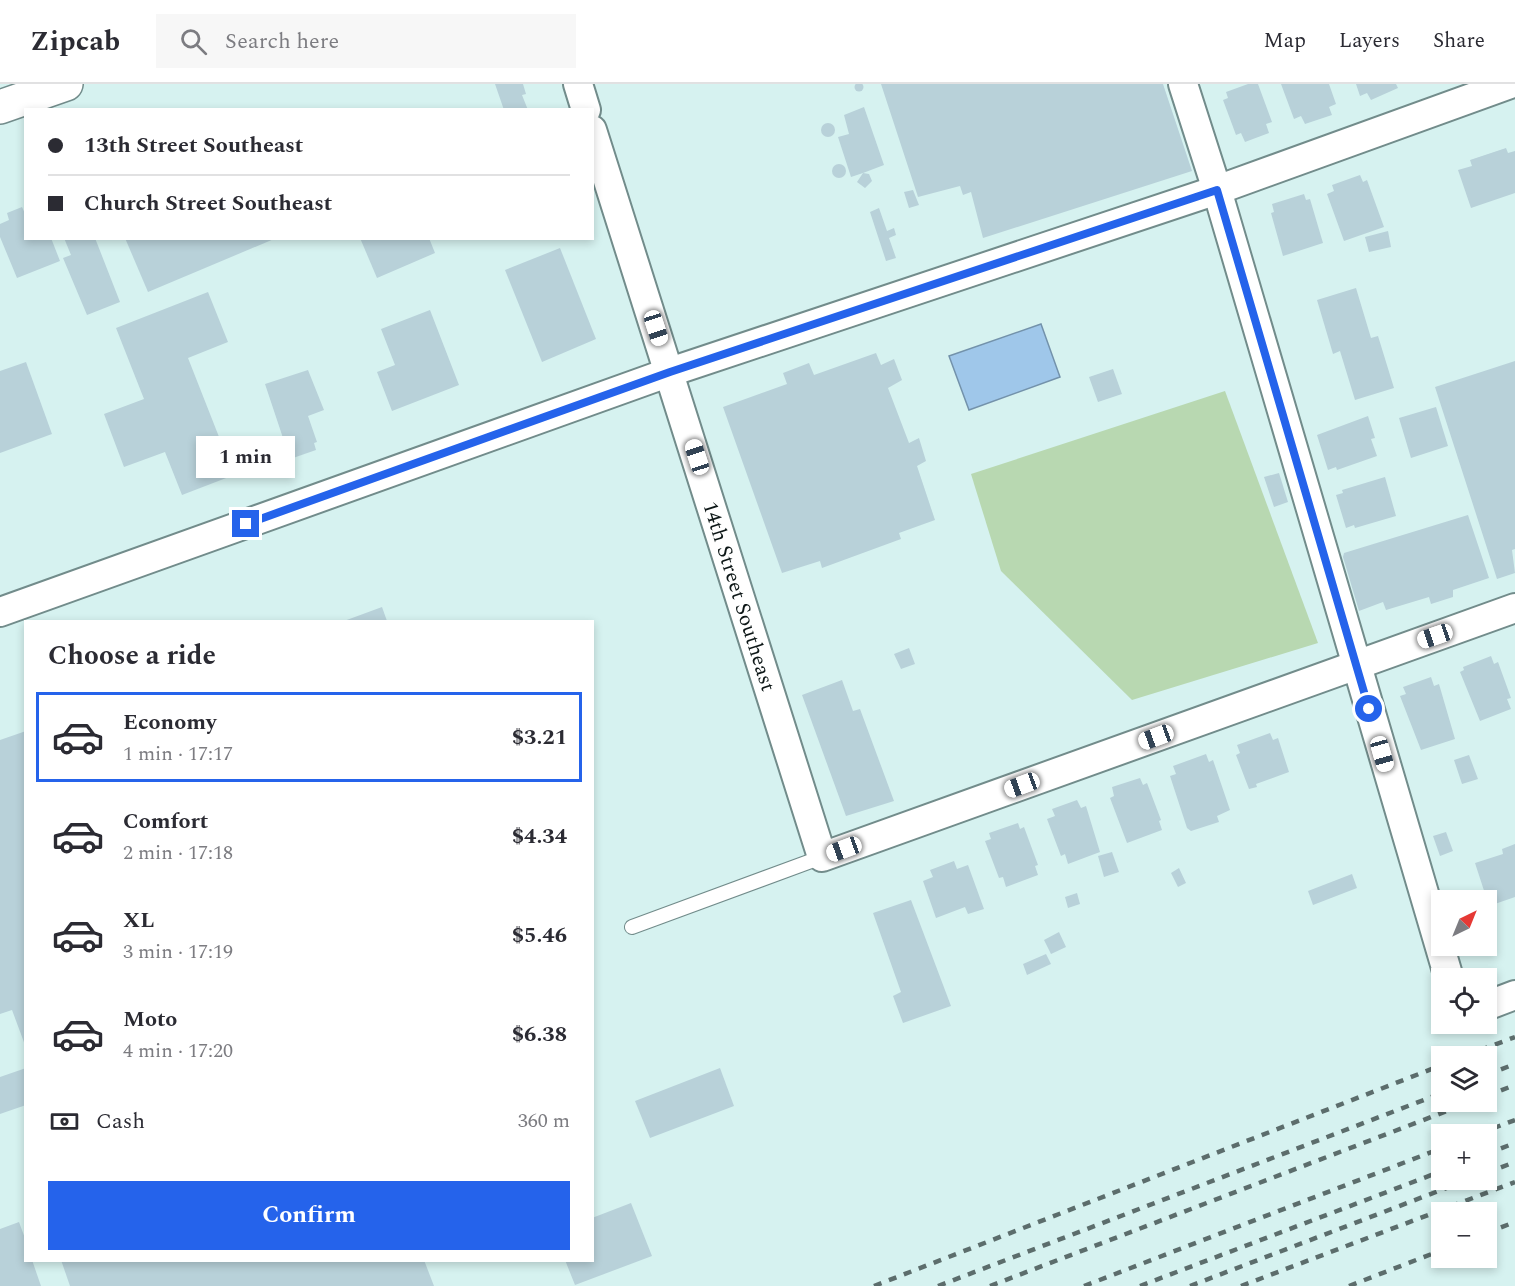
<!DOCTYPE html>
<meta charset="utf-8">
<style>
:root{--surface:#fff;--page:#f7f7f7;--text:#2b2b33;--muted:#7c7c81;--line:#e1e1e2;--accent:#2563eb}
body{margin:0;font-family:Spectral,serif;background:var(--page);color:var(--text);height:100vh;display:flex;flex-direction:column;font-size:22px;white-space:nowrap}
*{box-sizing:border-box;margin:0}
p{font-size:20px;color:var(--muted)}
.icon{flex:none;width:33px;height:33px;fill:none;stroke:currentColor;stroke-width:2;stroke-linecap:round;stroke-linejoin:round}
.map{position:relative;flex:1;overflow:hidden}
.details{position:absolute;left:24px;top:536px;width:570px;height:642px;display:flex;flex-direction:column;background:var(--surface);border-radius:0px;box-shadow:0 3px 9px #0003}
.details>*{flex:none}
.hud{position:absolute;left:24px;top:24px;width:570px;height:132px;border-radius:0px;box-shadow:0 3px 9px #0003;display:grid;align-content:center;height:132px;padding:0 24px;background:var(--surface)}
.needle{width:39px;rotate:43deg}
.tools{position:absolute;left:1431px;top:806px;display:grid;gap:12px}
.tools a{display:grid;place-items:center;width:66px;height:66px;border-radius:0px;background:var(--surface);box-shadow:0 3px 9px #0003;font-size:30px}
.end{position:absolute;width:27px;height:27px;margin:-14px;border:8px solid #2563eb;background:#fff;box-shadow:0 0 0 3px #fff}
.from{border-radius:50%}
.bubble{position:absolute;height:42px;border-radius:0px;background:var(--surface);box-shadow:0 3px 9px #0003;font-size:20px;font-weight:700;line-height:42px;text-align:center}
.car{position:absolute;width:18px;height:36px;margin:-18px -9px;border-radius:8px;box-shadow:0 0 4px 2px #0007;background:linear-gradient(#fff 24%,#345 0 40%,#fff 0 76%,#345 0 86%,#fff 0)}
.hud b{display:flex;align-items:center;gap:21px;height:57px;font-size:22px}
.hud b+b{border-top:2px solid var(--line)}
.hud i{width:15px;height:15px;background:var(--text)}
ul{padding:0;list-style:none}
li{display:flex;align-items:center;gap:18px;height:90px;margin:0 12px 9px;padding:0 12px;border:3px solid transparent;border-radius:0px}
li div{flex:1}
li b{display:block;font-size:22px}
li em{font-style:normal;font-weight:700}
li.selected{border-color:var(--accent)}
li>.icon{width:54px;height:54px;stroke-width:1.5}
h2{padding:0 24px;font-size:27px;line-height:72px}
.pay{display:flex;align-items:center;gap:15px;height:66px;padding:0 24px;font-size:22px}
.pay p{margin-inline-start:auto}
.button{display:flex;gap:12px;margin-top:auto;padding:12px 24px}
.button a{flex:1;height:69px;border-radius:0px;background:var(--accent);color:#fff;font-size:24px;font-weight:700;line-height:69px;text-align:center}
header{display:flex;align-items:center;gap:36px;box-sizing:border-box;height:84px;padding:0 30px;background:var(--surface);border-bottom:2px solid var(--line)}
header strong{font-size:28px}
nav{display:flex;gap:33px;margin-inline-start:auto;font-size:21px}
.search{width:420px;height:54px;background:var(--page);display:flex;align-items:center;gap:15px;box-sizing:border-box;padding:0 21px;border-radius:0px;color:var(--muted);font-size:22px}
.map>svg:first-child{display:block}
</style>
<header>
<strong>Zipcab</strong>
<div class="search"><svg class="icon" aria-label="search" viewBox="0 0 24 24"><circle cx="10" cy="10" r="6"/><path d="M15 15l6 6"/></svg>Search here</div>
<nav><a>Map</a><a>Layers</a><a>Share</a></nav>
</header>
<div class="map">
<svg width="1515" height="1202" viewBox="0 0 1515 1202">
<rect width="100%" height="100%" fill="#d6f2f0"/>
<path fill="#b8d8b1" d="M1225 307 1318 559 1132 616 1001 487 971 390Z"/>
<path fill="#9fc7ea" stroke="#7392ab" stroke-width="1.5" d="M1041 240 1060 293 969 326 949 272Z"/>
<g fill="#b8d1d9">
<circle cx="859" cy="3" r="4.5"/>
<path d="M495 0H523L526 10 522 11 528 26H504Z"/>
<path d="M881 0H1163L1192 87 983 154 971 108 963 111 960 102 918 113Z"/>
<path d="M1248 0H1258L1272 38 1266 40 1269 49 1245 58 1241 49 1236 51 1223 16 1228 14 1226 8Z"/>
<path d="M1281 0H1329L1336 20 1329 23 1332 31 1305 40 1301 32 1294 35Z"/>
<path d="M1356 0H1396L1398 4 1371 16 1367 9 1360 12Z"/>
<path d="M864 23 884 81 863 89 869 90 872 97 865 104 857 98 863 89 851 93 838 53 849 50 844 31Z"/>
<circle cx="828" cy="46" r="7"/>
<path d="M1506 64 1508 69 1515 67V109L1471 124 1458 86 1472 82 1470 76Z"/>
<circle cx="839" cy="87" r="7"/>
<path d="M1360 91 1363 98 1367 96 1384 143 1344 157 1327 110 1334 107 1332 101Z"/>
<path d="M913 106 919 121 909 124 904 108Z"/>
<path d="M1304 110 1306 116 1310 115 1323 159 1283 172 1271 129 1274 128 1272 120Z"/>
<path d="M22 123 26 132V154H51L60 177 17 194 0 153V140L9 136 7 129Z"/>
<path d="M879 124 887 147 894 144 896 151 889 154 896 174 886 177 870 128Z"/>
<path d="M1388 147 1391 163 1369 168 1365 153Z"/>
<path d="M64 154H95L120 218 87 231 63 174 71 171Z"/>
<path d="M125 154H274V155L148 208Z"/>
<path d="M360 154H429L435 169 377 194Z"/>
<path d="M560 164 596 255 542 278 505 186Z"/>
<path d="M1356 204 1371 254 1378 252 1394 304 1355 316 1340 267 1333 270 1317 216Z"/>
<path d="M208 208 228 258 188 274 234 391 182 411 165 368 124 383 104 330 144 315 116 244Z"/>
<path d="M430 226 459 301 392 327 377 288 395 281 381 245Z"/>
<path d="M876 269 881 281 894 275 902 296 888 304 909 359 919 354 926 377 917 382 935 436 899 449 901 455 822 484 820 477 782 489 723 323 787 300 783 289 809 279 814 291Z"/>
<path d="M1515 277V465L1512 466 1515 489 1497 495 1435 303Z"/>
<path d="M26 278 52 350 0 369V287Z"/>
<path d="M1113 285 1122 310 1098 318 1089 293Z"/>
<path d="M308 286 324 326 308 332 317 358 314 359 316 366 293 374 291 367 288 369 265 300Z"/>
<path d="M1436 323 1448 362 1411 374 1399 334Z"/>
<path d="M1368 332 1375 354 1371 355 1377 372 1337 386 1336 383 1328 386 1317 351Z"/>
<path d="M1279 389 1288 418 1274 423 1264 393Z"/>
<path d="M1385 393 1396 432 1355 444 1354 441 1346 444 1336 411 1343 409 1342 406Z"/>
<path d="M1468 431 1489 494 1453 506V513L1431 520 1429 513 1386 526 1383 518 1359 527 1343 473 1344 469Z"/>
<path d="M382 523 387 537H344Z"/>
<path d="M909 564 915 580 901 585 894 570Z"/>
<path d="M1491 572 1494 580 1498 578 1511 614 1507 615 1511 625 1480 637 1460 588 1464 586 1463 583Z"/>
<path d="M1431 593 1434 602 1439 600 1455 655 1421 666 1400 612 1406 610 1403 603Z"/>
<path d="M842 596 853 627 860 625 894 717 846 732 802 611Z"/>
<path d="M26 647V961H25L12 926 0 930V656Z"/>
<path d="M1270 649 1273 656 1278 654 1289 688 1256 700 1257 703 1249 705 1236 671 1240 669 1237 661Z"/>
<path d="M1206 670 1209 678 1213 676 1230 726 1217 732 1219 738 1191 747 1187 744 1170 692 1176 690 1173 682Z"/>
<path d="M1469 671 1478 695 1462 700 1454 676Z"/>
<path d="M1140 694 1143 701 1147 699 1161 736 1159 737 1162 746 1127 759 1110 714 1114 712 1112 703Z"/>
<path d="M1077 716 1081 724 1086 722 1100 768 1068 780 1065 770 1061 772 1047 735 1055 732 1052 725Z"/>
<path d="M1018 739 1020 745 1024 743 1038 781 1035 782 1038 791 1006 803 1003 793 999 794 985 757 991 755 989 749Z"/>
<path d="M1446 748 1453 767 1440 772 1433 752Z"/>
<path d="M1515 760V813L1489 822 1475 779 1503 770 1502 765Z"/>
<path d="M1112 768 1119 788 1104 793 1098 772Z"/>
<path d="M954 777 957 785 968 781 984 825 968 830 965 823 936 834 923 797 933 793 930 786Z"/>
<path d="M1179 784 1186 799 1178 803 1171 789Z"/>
<path d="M1352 790 1357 804 1313 821 1308 807Z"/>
<path d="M1077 809 1080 820 1068 824 1065 813Z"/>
<path d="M911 816 951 922 903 939 893 912 901 908 873 829Z"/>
<path d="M1059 848 1066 863 1051 870 1044 856Z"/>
<path d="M1046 870 1051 880 1027 891 1023 880Z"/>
<path d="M26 984V1021L0 1030V993Z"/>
<path d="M720 984 734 1022 650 1054 635 1017Z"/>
<path d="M631 1119 652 1172 575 1201 565 1176H592V1134Z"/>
<path d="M19 1138 26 1157V1176H32L41 1202H0V1145Z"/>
<path d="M61 1176H424L434 1202H70Z"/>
</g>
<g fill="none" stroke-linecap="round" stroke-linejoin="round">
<g stroke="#728c8b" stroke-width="16">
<path id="service" d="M632 843 822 773"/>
</g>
<g stroke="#728c8b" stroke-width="32">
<g id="minor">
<path d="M578 0 586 26"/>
<path d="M1183 0 1217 106 1449 894"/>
<path id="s1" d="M592 46 822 773 1515 524"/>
<path d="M0 528 670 288 1217 106 1510 0"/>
<path d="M1486 922 1515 911"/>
</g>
</g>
<g stroke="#728c8b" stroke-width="36">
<path id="tertiary" d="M0 23 66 0"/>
</g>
<use href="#service" stroke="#fff" stroke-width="14"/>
<use href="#minor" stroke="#fff" stroke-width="28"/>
<use href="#tertiary" stroke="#fff" stroke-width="33"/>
<g stroke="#5c6d6c" stroke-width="4.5" stroke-dasharray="8 8" stroke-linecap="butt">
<path d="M1465 972 1515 953"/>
<path d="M1486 991 1515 980"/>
<path d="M1486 1012 1515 1001"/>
<path d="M1478 1050 1515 1036"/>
<path d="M1486 1070 1515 1059"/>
<path d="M1486 1089 1515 1078"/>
<path d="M1486 1149 1515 1138"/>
<path d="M874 1202 1442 981"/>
<path d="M938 1202 1442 1009"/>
<path d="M990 1202 1473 1017"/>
<path d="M1084 1202 1442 1064"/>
<path d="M1140 1202 1442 1087"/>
<path d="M1190 1202 1470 1095"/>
<path d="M1241 1202 1515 1098"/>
<path d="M1349 1202 1442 1166"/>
</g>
</g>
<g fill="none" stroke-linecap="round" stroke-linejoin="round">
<path stroke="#2563eb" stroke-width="8" d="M246 440 670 288 1217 106 1369 625"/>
</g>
<g text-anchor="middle" stroke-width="4.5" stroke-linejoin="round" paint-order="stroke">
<g font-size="21" fill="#0d1717" stroke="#d6f2f0">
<text dy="7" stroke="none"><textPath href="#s1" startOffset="489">14th Street Southeast</textPath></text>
</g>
</g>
</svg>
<div class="tools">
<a><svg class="needle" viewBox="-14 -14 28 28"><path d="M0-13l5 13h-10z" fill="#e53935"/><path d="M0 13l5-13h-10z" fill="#7c7c81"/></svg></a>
<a><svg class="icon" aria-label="locate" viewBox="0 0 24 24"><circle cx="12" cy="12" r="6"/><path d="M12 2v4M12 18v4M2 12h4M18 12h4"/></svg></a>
<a><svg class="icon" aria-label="layers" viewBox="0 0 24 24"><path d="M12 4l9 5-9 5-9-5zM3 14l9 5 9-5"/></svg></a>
<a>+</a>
<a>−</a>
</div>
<i class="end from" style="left:1369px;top:625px"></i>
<i class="end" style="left:246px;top:440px"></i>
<div class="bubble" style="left:196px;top:352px;width:99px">1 min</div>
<i class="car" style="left:656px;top:244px;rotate:162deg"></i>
<i class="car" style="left:697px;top:373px;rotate:342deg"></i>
<i class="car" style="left:1435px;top:552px;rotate:251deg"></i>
<i class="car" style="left:1156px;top:653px;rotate:250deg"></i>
<i class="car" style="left:1382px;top:670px;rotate:164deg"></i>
<i class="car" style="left:1022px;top:701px;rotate:250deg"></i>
<i class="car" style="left:844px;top:765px;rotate:250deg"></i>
<div class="hud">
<b><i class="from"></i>13th Street Southeast</b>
<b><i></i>Church Street Southeast</b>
</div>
<section class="details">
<h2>Choose a ride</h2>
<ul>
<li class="selected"><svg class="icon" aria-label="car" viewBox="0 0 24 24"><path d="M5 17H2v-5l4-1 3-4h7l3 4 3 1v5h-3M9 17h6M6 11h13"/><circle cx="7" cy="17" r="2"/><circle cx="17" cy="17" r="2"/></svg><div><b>Economy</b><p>1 min · 17:17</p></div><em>$3.21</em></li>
<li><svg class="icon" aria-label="car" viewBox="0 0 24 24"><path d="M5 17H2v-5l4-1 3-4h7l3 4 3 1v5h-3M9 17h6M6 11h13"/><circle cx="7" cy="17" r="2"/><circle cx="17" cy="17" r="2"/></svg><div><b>Comfort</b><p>2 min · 17:18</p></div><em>$4.34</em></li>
<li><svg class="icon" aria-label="car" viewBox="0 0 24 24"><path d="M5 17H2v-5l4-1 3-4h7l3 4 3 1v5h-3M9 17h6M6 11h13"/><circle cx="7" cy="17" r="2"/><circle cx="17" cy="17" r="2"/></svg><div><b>XL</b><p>3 min · 17:19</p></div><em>$5.46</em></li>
<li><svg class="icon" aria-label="car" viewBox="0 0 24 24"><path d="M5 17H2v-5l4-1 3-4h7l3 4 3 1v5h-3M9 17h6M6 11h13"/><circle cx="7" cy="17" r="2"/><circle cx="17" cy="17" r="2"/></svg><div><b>Moto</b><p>4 min · 17:20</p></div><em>$6.38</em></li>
</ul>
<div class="pay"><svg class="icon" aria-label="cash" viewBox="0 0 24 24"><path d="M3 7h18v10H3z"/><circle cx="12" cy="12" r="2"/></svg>Cash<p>360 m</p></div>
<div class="button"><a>Confirm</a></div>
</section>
</div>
